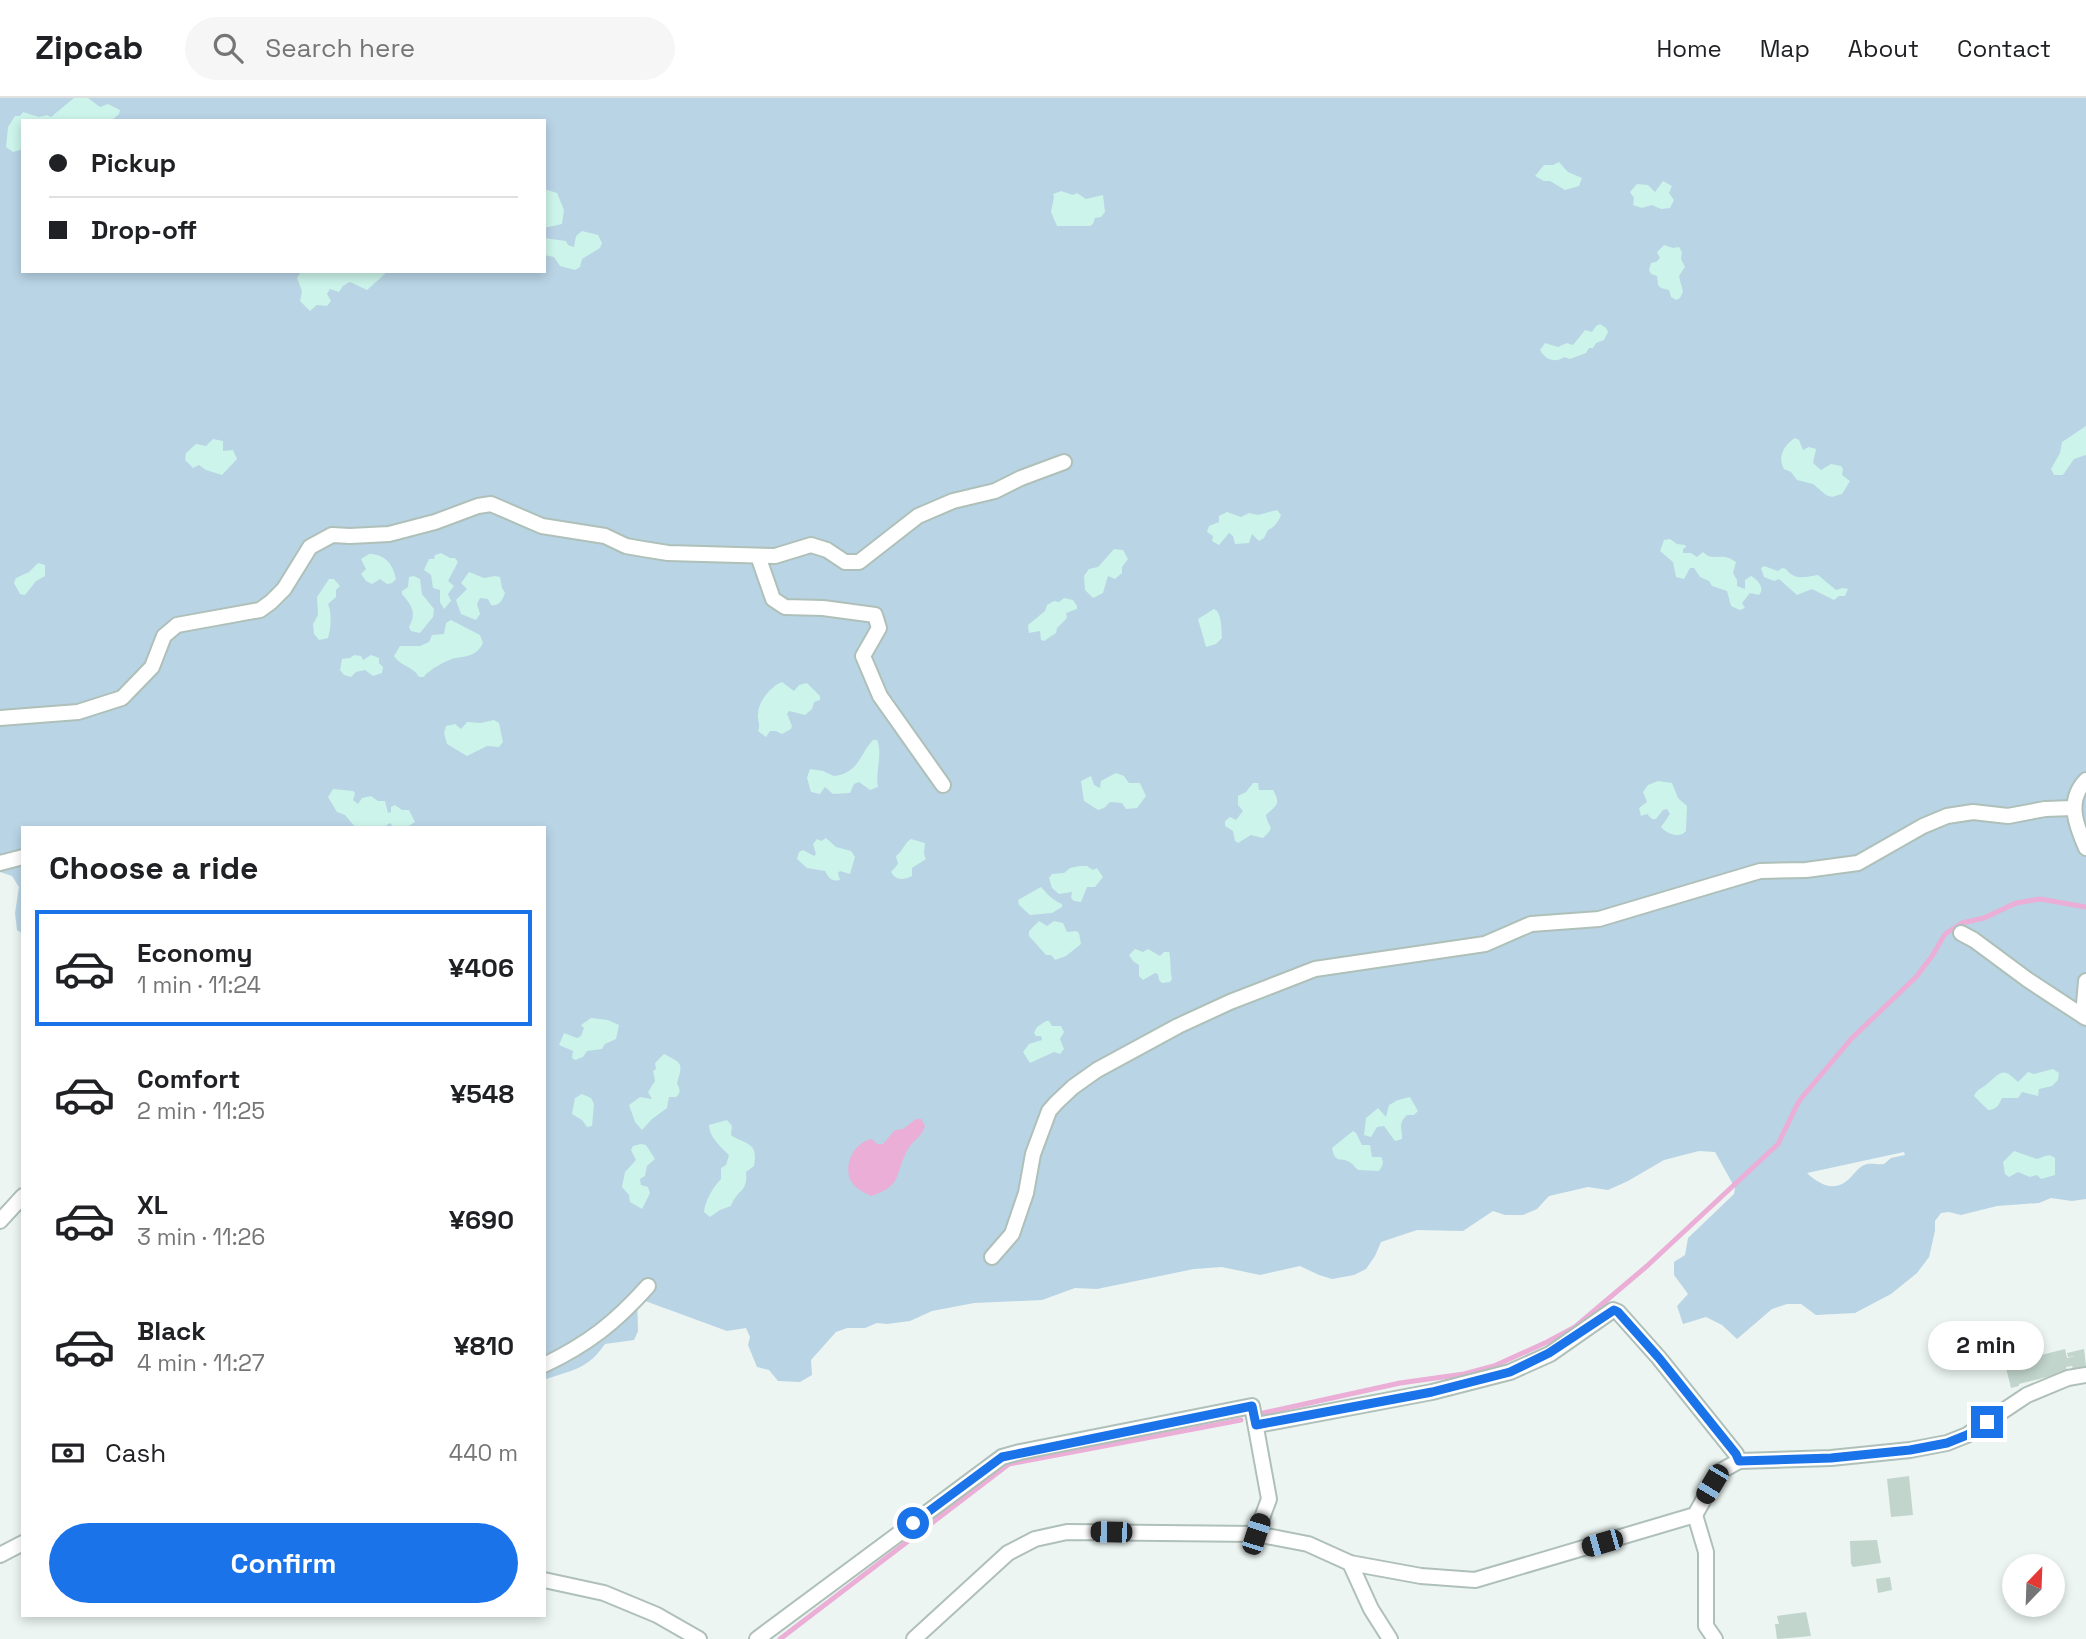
<!DOCTYPE html>
<meta charset="utf-8">
<style>
:root{--surface:#fff;--page:#f6f6f6;--text:#202124;--muted:#757577;--line:#e0e0e0;--accent:#1a73e8}
body{margin:0;font-family:"Space Grotesk",sans-serif;background:var(--page);color:var(--text);height:100vh;display:flex;flex-direction:column;font-size:26px;white-space:nowrap}
*{box-sizing:border-box;margin:0}
p{font-size:23px;color:var(--muted)}
.icon{flex:none;width:38px;height:38px;fill:none;stroke:currentColor;stroke-width:2;stroke-linecap:round;stroke-linejoin:round}
.map{position:relative;flex:1;overflow:hidden}
.side{position:absolute;left:21px;top:728px;width:525px;height:791px;display:flex;flex-direction:column;background:var(--surface);border-radius:0px;box-shadow:0 4px 10px #0003}
.side>*{flex:none}
.banner{position:absolute;left:21px;top:21px;width:525px;height:154px;border-radius:0px;box-shadow:0 4px 10px #0003;display:grid;align-content:center;height:154px;padding:0 28px;background:var(--surface)}
.needle{width:46px;rotate:23deg}
.tools{position:absolute;left:2002px;top:1456px;display:grid;gap:14px}
.tools a{display:grid;place-items:center;width:63px;height:63px;border-radius:50%;background:var(--surface);box-shadow:0 4px 10px #0003;font-size:35px}
.end{position:absolute;width:32px;height:32px;margin:-16px;border:9px solid #1a73e8;background:#fff;box-shadow:0 0 0 4px #fff}
.from{border-radius:50%}
.bubble{position:absolute;height:49px;border-radius:24px;background:var(--surface);box-shadow:0 4px 10px #0003;font-size:23px;font-weight:700;line-height:49px;text-align:center}
.car{position:absolute;width:21px;height:42px;margin:-21px -10px;border-radius:9px;box-shadow:0 0 5px 2px #0007;background:linear-gradient(#222 24%,#8ab4d8 0 40%,#222 0 76%,#8ab4d8 0 86%,#222 0)}
.banner b{display:flex;align-items:center;gap:24px;height:66px;font-size:26px}
.banner b+b{border-top:2px solid var(--line)}
.banner i{width:18px;height:18px;background:var(--text)}
ul{padding:0;list-style:none}
li{display:flex;align-items:center;gap:21px;height:116px;margin:0 14px 10px;padding:0 14px;border:4px solid transparent;border-radius:0px}
li div{flex:1}
li b{display:block;font-size:26px}
li em{font-style:normal;font-weight:700}
li.selected{border-color:var(--accent)}
li>.icon{width:63px;height:63px;stroke-width:1.5}
h2{padding:0 28px;font-size:32px;line-height:84px}
.pay{display:flex;align-items:center;gap:18px;height:77px;padding:0 28px;font-size:26px}
.pay p{margin-inline-start:auto}
.action{display:flex;gap:14px;margin-top:auto;padding:14px 28px}
.action a{flex:1;height:80px;border-radius:42px;background:var(--accent);color:#fff;font-size:28px;font-weight:700;line-height:80px;text-align:center}
header{display:flex;align-items:center;gap:42px;box-sizing:border-box;height:98px;padding:0 35px;background:var(--surface);border-bottom:2px solid var(--line)}
header strong{font-size:33px}
nav{display:flex;gap:38px;margin-inline-start:auto;font-size:24px}
.search{width:490px;height:63px;background:var(--page);display:flex;align-items:center;gap:18px;box-sizing:border-box;padding:0 24px;border-radius:38px;color:var(--muted);font-size:26px}
.map>svg:first-child{display:block}
</style>
<header>
<strong>Zipcab</strong>
<div class="search"><svg class="icon" aria-label="search" viewBox="0 0 24 24"><circle cx="10" cy="10" r="6"/><path d="M15 15l6 6"/></svg>Search here</div>
<nav><a>Home</a><a>Map</a><a>About</a><a>Contact</a></nav>
</header>
<div class="map">
<svg width="2086" height="1541" viewBox="0 0 2086 1541">
<rect width="100%" height="100%" fill="#ecf5f2"/>
<path fill="#b9d4e5" fill-rule="evenodd" d="M0 0H2086V1101L2072 1103 2051 1100 2039 1105 1997 1108 1961 1117 1949 1114 1941 1115 1935 1123V1133L1929 1159 1917 1175 1891 1196 1855 1215 1816 1217 1801 1206H1787L1772 1211 1737 1241 1722 1227 1706 1219 1683 1226 1677 1208 1688 1196 1674 1177V1164L1685 1157 1688 1140 1734 1096 1735 1090 1715 1054 1699 1053 1664 1062 1628 1083 1608 1092 1588 1089 1549 1098 1537 1111 1523 1117H1505L1493 1113 1463 1133 1417 1132 1381 1144 1375 1158 1366 1171 1354 1177 1332 1181 1319 1177 1300 1168 1260 1177 1222 1169 1194 1171 1097 1191 1075 1190 1042 1202 974 1205 932 1213 910 1223 887 1226 877 1225 865 1230H847L836 1234 811 1262 812 1277 800 1284 778 1283 769 1272 757 1269 748 1247 750 1239 746 1230 727 1233 637 1200 638 1233 634 1242 605 1246C586 1273 573 1271 544 1282V730H23V836L17 832 15 815 19 789 12 778 0 774ZM23 23H544V173H23ZM1904 1054 1905 1057 1891 1060 1884 1066C1879 1067 1872 1065 1867 1066 1859 1068 1855 1075 1850 1080 1835 1095 1820 1087 1807 1075Z"/>
<g fill="#ccf4ea">
<path d="M74 0H88L100 9 108 6 120 12 119 16 111 23H23V51L13 54 6 49 8 29 15 18H20L23 14 39 19 47 17 51 19Z"/>
<path d="M1559 64 1568 74 1582 80 1579 88 1565 92 1550 83H1544L1535 78 1544 67H1553Z"/>
<path d="M1663 83 1672 88 1669 95 1674 102 1670 110 1661 111 1652 107 1642 110 1633 107 1634 100 1630 94 1637 86 1648 87 1655 94Z"/>
<path d="M544 91 557 95 564 112 562 126 544 130Z"/>
<path d="M1061 93 1073 97 1077 95 1086 101 1103 97 1105 114 1101 119 1095 120 1093 126 1090 128H1057L1051 114 1054 99 1053 96Z"/>
<path d="M582 133 598 137 602 145 600 150 582 161 580 169 575 172 560 168 554 159 544 157V140L566 143 568 147 574 149 576 138Z"/>
<path d="M1664 147 1673 150 1679 149 1682 154 1681 161 1685 169 1679 178 1683 194 1680 200 1676 202 1671 199 1669 192 1661 190 1658 187 1657 178 1651 176 1649 172 1651 165 1656 164 1660 160 1657 154Z"/>
<path d="M301 173H385V176L367 192 350 184 343 188 339 194 330 191 327 196 331 203 327 208 317 207 310 213 300 203 302 193 297 180Z"/>
<path d="M1600 226 1606 230 1608 234 1604 242 1596 245 1593 250H1589L1586 255 1570 261 1564 259C1555 266 1545 261 1540 252L1545 245 1558 249 1567 245 1573 247 1585 232 1592 234 1596 228Z"/>
<path d="M2086 328V357L2074 361 2063 377H2054L2051 371 2060 355 2062 344Z"/>
<path d="M1795 340 1799 342 1803 352 1809 349 1816 351 1813 365 1821 372 1831 366 1841 368 1843 371 1842 377 1850 383 1842 396 1832 399 1826 397 1813 386 1797 382 1791 374 1784 371C1777 359 1784 347 1795 340Z"/>
<path d="M213 341 223 343V353L233 352 237 361 222 377 206 372 199 367 193 370 185 362 186 355 196 346 206 348Z"/>
<path d="M1277 412 1281 417C1279 423 1274 430 1268 432L1264 440 1259 443 1252 436 1249 445 1235 446 1233 438 1229 435 1219 447 1212 443 1213 438 1207 434 1209 428 1219 424V418L1227 414 1241 419 1249 415 1258 417Z"/>
<path d="M1670 441 1677 446 1685 447 1686 449 1683 451V455H1691L1697 459 1703 454 1708 458C1719 461 1723 455 1736 464L1733 475 1737 482V488L1745 491V482L1751 478C1757 481 1763 488 1761 494L1759 497 1750 495 1742 505 1745 510 1740 512 1731 508 1727 493 1712 488 1709 483 1700 479 1694 470H1690L1684 481 1676 479 1673 464 1660 453 1664 442Z"/>
<path d="M1114 451 1123 452 1128 461 1122 469V475L1115 481 1108 478 1103 495 1093 500 1085 492 1084 478 1089 471 1098 469Z"/>
<path d="M441 455 450 460H455L458 464 448 483 454 488 448 496 451 503 444 511 440 504V492L433 490 431 477 424 472 429 461H434L435 457Z"/>
<path d="M369 456C385 456 393 466 396 481L392 485 387 486 380 481 372 486 366 483 361 476 366 471 361 461Z"/>
<path d="M38 465 45 467V478L36 483 25 497 20 496 14 485 16 480 29 474Z"/>
<path d="M1764 468 1778 473 1782 470 1786 471C1795 483 1805 479 1818 477L1836 492 1843 490 1848 491 1845 498H1839L1834 502 1812 491 1797 497 1779 481 1774 483 1764 479 1761 470Z"/>
<path d="M469 474 484 480 495 478 500 479 502 490 505 495C503 502 498 509 491 507L488 501 480 500 477 506 480 516 476 522 461 516 456 502 467 491 461 485Z"/>
<path d="M414 478 420 481 422 496 434 511 433 519 420 535 411 533 409 529C417 515 412 508 402 496V493L408 489 409 479Z"/>
<path d="M329 481H334L340 488 336 492V499L328 506C332 514 331 532 328 540L319 542 314 536 313 526 318 517 317 499Z"/>
<path d="M1064 500 1073 502 1077 508V511L1066 515 1067 520 1057 530 1056 535 1044 543 1041 542 1040 533 1029 535 1028 527 1045 513 1047 507 1054 503 1059 504Z"/>
<path d="M1214 511 1217 513C1222 520 1221 531 1222 540L1216 546 1206 549 1198 521Z"/>
<path d="M451 522 480 537 483 545C477 558 467 558 456 560 448 561 427 573 424 579H419C413 568 400 568 394 558L400 548H420L429 544 432 537 444 536 446 525Z"/>
<path d="M354 557 361 558 363 562 371 557 379 560V565L383 569 382 575 373 578 365 572 356 574 351 579 344 577 340 572 342 561 350 560Z"/>
<path d="M782 584 794 593 799 587 807 585 820 598V602L814 604 812 611 805 617 789 613 787 616 792 628 791 631 782 636 776 633H770L766 639 758 633C761 626 757 623 758 616 758 604 771 588 782 584Z"/>
<path d="M494 622 499 625 503 644 499 649 487 648 467 658 447 646 444 635 446 628 455 626 461 631 467 624 481 625Z"/>
<path d="M873 642H877C883 656 875 674 878 689L870 692 859 684 854 686 850 695 833 696 825 689 820 696 811 694 807 680 810 671 823 673 834 678C859 675 859 657 873 642Z"/>
<path d="M1116 675 1124 678 1129 685H1140L1146 698 1137 710 1126 711 1122 705 1110 704 1104 710 1098 712 1084 703 1081 683 1091 678 1094 687 1100 690 1101 683Z"/>
<path d="M1658 683 1672 685 1678 700 1687 708 1686 733C1680 741 1667 736 1661 729L1670 716 1667 711 1663 712 1656 721H1652L1647 716 1641 718 1639 710 1647 704 1643 694 1648 687Z"/>
<path d="M1253 685H1258L1259 692H1273C1282 707 1275 708 1266 717 1268 731 1277 727 1263 740L1251 737 1238 745 1235 743 1233 733 1225 728V723L1230 719 1236 722 1243 713 1238 707V698L1246 694Z"/>
<path d="M333 691 353 693 355 695 353 702 358 706 362 700 371 698 378 703H385L388 715 391 714V709L395 707 402 712H409L415 724 405 730H394L390 725 382 730H356L345 717 337 714 328 699Z"/>
<path d="M826 740 836 749 851 753 855 759 850 776 840 773 838 775 840 782C831 784 829 780 825 773L807 770 797 761 799 754 803 752 814 758 816 756 813 746 817 741 821 743Z"/>
<path d="M911 741 925 745 924 756 926 761 912 770V778C903 782 896 783 891 774L898 766 896 758C903 753 905 744 911 741Z"/>
<path d="M1080 768H1087L1093 772 1097 770 1103 779 1095 789H1087L1081 804 1074 803 1071 800 1072 794 1059 796 1052 790 1049 780 1052 776 1064 775 1070 770Z"/>
<path d="M1041 789C1047 796 1053 802 1062 806V809L1052 815 1030 817 1019 807 1018 802Z"/>
<path d="M1039 823 1047 828 1054 823 1063 825 1067 834 1076 833 1079 835 1081 846 1066 858 1055 862 1051 857H1046L1029 838V833Z"/>
<path d="M1135 851 1143 854 1148 851 1160 858 1164 854H1169C1171 858 1170 874 1172 881L1170 884 1162 885 1159 882 1158 876 1155 875 1143 882 1139 878V867L1133 863 1129 857Z"/>
<path d="M591 920 608 922 619 927 616 941 605 946 602 951 587 953 583 959 575 962 572 960 573 953 559 947 564 935 577 940 581 938 584 930 581 927Z"/>
<path d="M1046 923H1049L1052 928H1061L1064 934 1060 941 1064 951 1060 956 1054 954 1030 965 1023 954 1029 946 1042 942 1041 938H1036L1034 935 1037 929Z"/>
<path d="M664 956C681 965 684 964 677 985 680 991 681 995 676 999H669L667 1010 652 1021 642 1032 635 1024 629 1007 640 999 652 1001 648 994 655 983 653 973 656 971 655 965Z"/>
<path d="M2053 971 2059 975 2058 982 2052 988 2039 991 2038 998 2022 994 2018 1000H2002C1999 1006 1997 1012 1988 1012L1974 998C1977 991 1981 991 1987 986 2002 973 2003 969 2018 984L2028 974 2034 976Z"/>
<path d="M582 996 591 1000 594 1006 592 1028 587 1029 582 1022 572 1016 575 1000Z"/>
<path d="M1410 999 1418 1013 1414 1017H1407C1397 1026 1403 1031 1402 1041L1395 1043 1384 1028 1377 1029 1371 1039 1364 1037 1366 1020 1378 1010 1386 1019 1389 1007 1398 1002Z"/>
<path d="M727 1022 732 1028 731 1037C745 1047 759 1043 754 1068L746 1074C748 1095 738 1090 731 1108L720 1112 710 1119 704 1114C705 1103 713 1089 721 1081V1070L726 1067 729 1057C721 1049 709 1039 709 1027Z"/>
<path d="M1353 1033 1356 1035 1362 1047H1370L1372 1059H1381C1385 1065 1382 1068 1379 1073L1358 1072C1355 1070 1354 1067 1351 1065 1341 1058 1335 1067 1332 1050Z"/>
<path d="M641 1046 646 1047 655 1061 647 1068 645 1078 640 1081 641 1087 648 1089 650 1095 642 1111 630 1104 629 1097 622 1089 625 1074 636 1062 631 1052 633 1048Z"/>
<path d="M2014 1053 2037 1061C2044 1059 2048 1054 2055 1060V1077L2041 1081 2037 1077 2030 1079 2018 1074 2009 1079 2005 1076 2003 1064Z"/>
</g>
<path fill="#ebaed6" d="M916 1021H921L925 1028C922 1039 914 1041 908 1051 894 1075 904 1088 871 1098 863 1094 854 1090 850 1081 844 1064 855 1044 872 1041L877 1046H883L895 1032 903 1031Z"/>
<g fill="none" stroke-linecap="round" stroke-linejoin="round">
<g stroke="#ebaed6" stroke-width="5">
<path d="M1259 1316 1400 1285 1464 1276 1494 1268 1547 1244 1575 1229 1647 1168 1778 1046 1799 1003 1851 941 1916 879 1932 858 1945 836 1962 825 1984 820 2016 805 2040 801 2086 809"/>
<path d="M780 1541 1009 1366 1241 1322"/>
</g>
</g>
<g fill="#c2d5cd">
<path d="M2065 1251 2067 1260 2075 1258 2068 1259 2067 1255 2084 1251 2086 1268 2073 1271 2072 1268 2066 1269 2067 1274 2019 1286V1288L2011 1290 2005 1266Z"/>
<path d="M1909 1378 1913 1417 1891 1419 1887 1381Z"/>
<path d="M1877 1442 1881 1465 1853 1469 1851 1466 1850 1443Z"/>
<path d="M1890 1479 1892 1492 1878 1495 1876 1481Z"/>
<path d="M1806 1514 1811 1538 1777 1541 1775 1526H1779L1777 1518Z"/>
</g>
<g fill="none" stroke-linecap="round" stroke-linejoin="round">
<g stroke="#afc0b9" stroke-width="18">
<g id="minor">
<path d="M758 458 773 501 785 509 823 510 875 517 879 530 863 558 880 598 943 687"/>
<path d="M0 620 78 614 122 600 152 569 164 538 177 527 260 512 271 504 284 491 310 449 332 437 350 438 389 436 435 424 478 408 491 406 542 428 605 438 626 448 643 451 668 455 775 458 811 447 827 452 845 464H859L918 418 953 403 995 393 1021 380 1064 364"/>
<path d="M2086 682C2066 703 2076 727 2086 750"/>
<path d="M0 765 23 759"/>
<path d="M1961 835 1974 842 2028 882 2086 920"/>
<path d="M2083 918 2086 883"/>
<path d="M0 1123 23 1098"/>
<path d="M992 1159 1012 1136 1026 1095 1033 1056 1049 1013 1056 1005 1073 989 1097 972 1178 928 1230 904 1315 871 1485 846 1531 826 1599 821 1760 773 1806 772 1858 765 1923 728 1947 718 1973 714 2008 718 2045 711 2073 710"/>
<path d="M544 1267C588 1246 616 1224 648 1188"/>
<path d="M1257 1327 1432 1294 1510 1274 1550 1256 1613 1212 1618 1214 1659 1260 1736 1356 1739 1363"/>
<path d="M1695 1417 1706 1454V1528L1715 1541"/>
<path d="M0 1457 23 1445"/>
<path d="M1350 1465 1371 1511 1390 1541"/>
<path d="M544 1482 604 1495 657 1517 699 1541"/>
<path d="M757 1541 1002 1359 1020 1354 1252 1308 1269 1401 1256 1436"/>
<path d="M914 1541 1008 1455 1035 1441 1067 1434 1256 1436 1308 1446 1350 1465 1421 1478 1475 1482 1695 1417 1719 1374 1739 1363 1831 1360 1910 1352 1947 1345 1967 1337 2027 1297 2068 1280 2086 1277"/>
</g>
</g>
<use href="#minor" stroke="#fff" stroke-width="14"/>
</g>
<g fill="none" stroke-linecap="round" stroke-linejoin="round">
<path stroke="#1a73e8" stroke-width="9" d="M913 1425 1002 1359 1252 1308 1256 1327 1432 1294 1510 1274 1549 1255 1614 1212 1618 1214 1659 1260 1736 1356 1739 1363 1831 1360 1910 1352 1947 1345 1967 1337 1987 1324"/>
</g>
</svg>
<div class="tools">
<a><svg class="needle" viewBox="-14 -14 28 28"><path d="M0-13l5 13h-10z" fill="#e53935"/><path d="M0 13l5-13h-10z" fill="#757577"/></svg></a>
</div>
<i class="end from" style="left:913px;top:1425px"></i>
<i class="end" style="left:1987px;top:1324px"></i>
<div class="bubble" style="left:1928px;top:1223px;width:116px">2 min</div>
<i class="car" style="left:1712px;top:1386px;rotate:211deg"></i>
<i class="car" style="left:1111px;top:1434px;rotate:271deg"></i>
<i class="car" style="left:1256px;top:1436px;rotate:18deg"></i>
<i class="car" style="left:1602px;top:1445px;rotate:254deg"></i>
<div class="banner">
<b><i class="from"></i>Pickup</b>
<b><i></i>Drop-off</b>
</div>
<section class="side">
<h2>Choose a ride</h2>
<ul>
<li class="selected"><svg class="icon" aria-label="car" viewBox="0 0 24 24"><path d="M5 17H2v-5l4-1 3-4h7l3 4 3 1v5h-3M9 17h6M6 11h13"/><circle cx="7" cy="17" r="2"/><circle cx="17" cy="17" r="2"/></svg><div><b>Economy</b><p>1 min · 11:24</p></div><em>¥406</em></li>
<li><svg class="icon" aria-label="car" viewBox="0 0 24 24"><path d="M5 17H2v-5l4-1 3-4h7l3 4 3 1v5h-3M9 17h6M6 11h13"/><circle cx="7" cy="17" r="2"/><circle cx="17" cy="17" r="2"/></svg><div><b>Comfort</b><p>2 min · 11:25</p></div><em>¥548</em></li>
<li><svg class="icon" aria-label="car" viewBox="0 0 24 24"><path d="M5 17H2v-5l4-1 3-4h7l3 4 3 1v5h-3M9 17h6M6 11h13"/><circle cx="7" cy="17" r="2"/><circle cx="17" cy="17" r="2"/></svg><div><b>XL</b><p>3 min · 11:26</p></div><em>¥690</em></li>
<li><svg class="icon" aria-label="car" viewBox="0 0 24 24"><path d="M5 17H2v-5l4-1 3-4h7l3 4 3 1v5h-3M9 17h6M6 11h13"/><circle cx="7" cy="17" r="2"/><circle cx="17" cy="17" r="2"/></svg><div><b>Black</b><p>4 min · 11:27</p></div><em>¥810</em></li>
</ul>
<div class="pay"><svg class="icon" aria-label="cash" viewBox="0 0 24 24"><path d="M3 7h18v10H3z"/><circle cx="12" cy="12" r="2"/></svg>Cash<p>440 m</p></div>
<div class="action"><a>Confirm</a></div>
</section>
</div>
